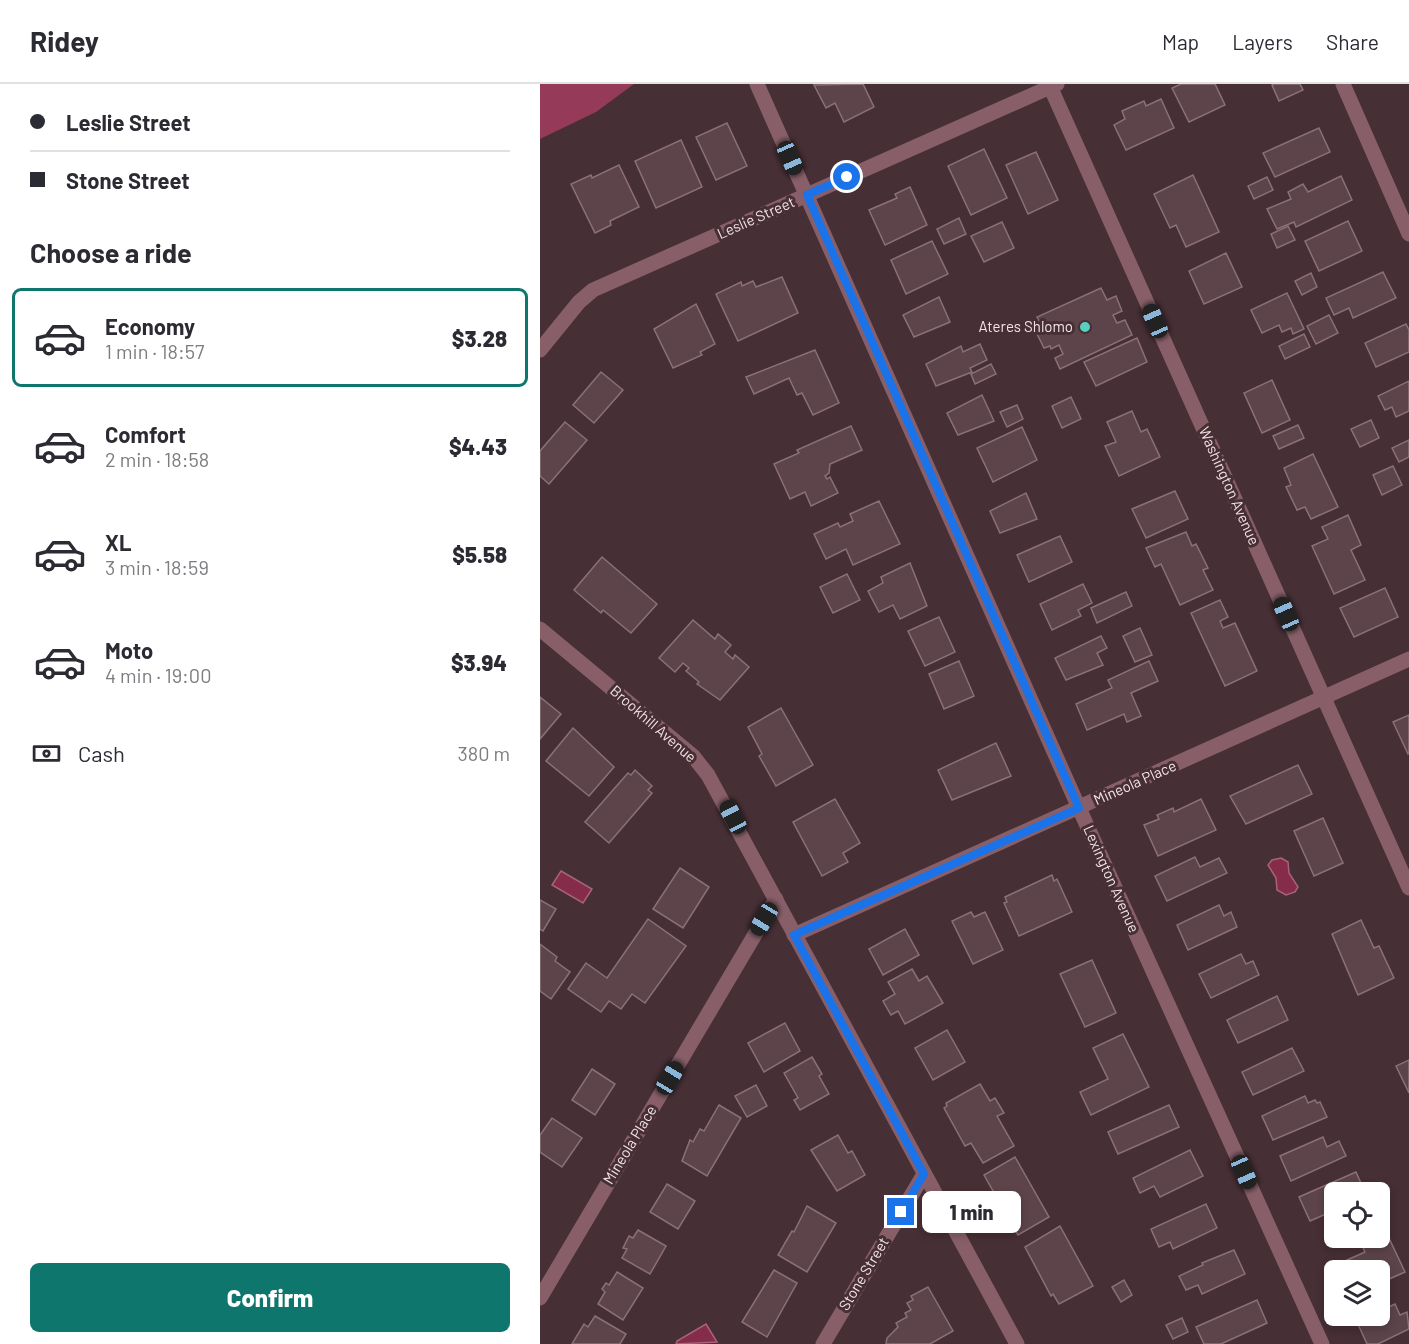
<!DOCTYPE html>
<meta charset="utf-8">
<style>
:root{--surface:#fff;--page:#f7f7f7;--text:#2b2b33;--muted:#7c7c81;--line:#e1e1e2;--accent:#0f766e}
body{margin:0;font-family:Barlow,sans-serif;background:var(--page);color:var(--text);height:100vh;display:flex;flex-direction:column;font-size:22px;white-space:nowrap}
*{box-sizing:border-box;margin:0}
p{font-size:20px;color:var(--muted)}
.icon{flex:none;width:33px;height:33px;fill:none;stroke:currentColor;stroke-width:2;stroke-linecap:round;stroke-linejoin:round}
.map{position:relative;flex:1;overflow:hidden}
.panel{display:flex;flex-direction:column;background:var(--surface);width:540px}
.panel>*{flex:none}
.top-card{display:grid;align-content:center;height:132px;padding:0 30px;background:var(--surface)}
.buttons{position:absolute;left:784px;top:1098px;display:grid;gap:12px}
.buttons a{display:grid;place-items:center;width:66px;height:66px;border-radius:9px;background:var(--surface);box-shadow:0 3px 9px #0003;font-size:30px}
.end{position:absolute;width:27px;height:27px;margin:-14px;border:8px solid #1a73e8;background:#fff;box-shadow:0 0 0 3px #fff}
.from{border-radius:50%}
.bubble{position:absolute;height:42px;border-radius:9px;background:var(--surface);box-shadow:0 3px 9px #0003;font-size:20px;font-weight:800;line-height:42px;text-align:center}
.car{position:absolute;width:18px;height:36px;margin:-18px -9px;border-radius:8px;box-shadow:0 0 4px 2px #0007;background:linear-gradient(#222 24%,#8ab4d8 0 40%,#222 0 76%,#8ab4d8 0 86%,#222 0)}
.top-card b{display:flex;align-items:center;gap:21px;height:57px;font-size:22px}
.top-card b+b{border-top:2px solid var(--line)}
.top-card i{width:15px;height:15px;background:var(--text)}
ul{padding:0;list-style:none}
li{display:flex;align-items:center;gap:18px;height:99px;margin:0 12px 9px;padding:0 18px;border:3px solid transparent;border-radius:9px}
li div{flex:1}
li b{display:block;font-size:22px}
li em{font-style:normal;font-weight:800}
li.current{border-color:var(--accent)}
li>.icon{width:54px;height:54px;stroke-width:1.5}
h2{padding:0 30px;font-size:27px;line-height:72px}
.pay{display:flex;align-items:center;gap:15px;height:66px;padding:0 30px;font-size:22px}
.pay p{margin-inline-start:auto}
.action{display:flex;gap:12px;margin-top:auto;padding:12px 30px}
.action a{flex:1;height:69px;border-radius:9px;background:var(--accent);color:#fff;font-size:24px;font-weight:800;line-height:69px;text-align:center}
header{display:flex;align-items:center;gap:36px;box-sizing:border-box;height:84px;padding:0 30px;background:var(--surface);border-bottom:2px solid var(--line)}
header strong{font-size:28px}
nav{display:flex;gap:33px;margin-inline-start:auto;font-size:21px}
main{display:flex;flex:1;min-height:0}
.map>svg:first-child{display:block}
</style>
<header>
<strong>Ridey</strong>
<nav><a>Map</a><a>Layers</a><a>Share</a></nav>
</header>
<main>
<section class="panel">
<div class="top-card">
<b><i class="from"></i>Leslie Street</b>
<b><i></i>Stone Street</b>
</div>
<h2>Choose a ride</h2>
<ul>
<li class="current"><svg class="icon" aria-label="car" viewBox="0 0 24 24"><path d="M5 17H2v-5l4-1 3-4h7l3 4 3 1v5h-3M9 17h6M6 11h13"/><circle cx="7" cy="17" r="2"/><circle cx="17" cy="17" r="2"/></svg><div><b>Economy</b><p>1 min · 18:57</p></div><em>$3.28</em></li>
<li><svg class="icon" aria-label="car" viewBox="0 0 24 24"><path d="M5 17H2v-5l4-1 3-4h7l3 4 3 1v5h-3M9 17h6M6 11h13"/><circle cx="7" cy="17" r="2"/><circle cx="17" cy="17" r="2"/></svg><div><b>Comfort</b><p>2 min · 18:58</p></div><em>$4.43</em></li>
<li><svg class="icon" aria-label="car" viewBox="0 0 24 24"><path d="M5 17H2v-5l4-1 3-4h7l3 4 3 1v5h-3M9 17h6M6 11h13"/><circle cx="7" cy="17" r="2"/><circle cx="17" cy="17" r="2"/></svg><div><b>XL</b><p>3 min · 18:59</p></div><em>$5.58</em></li>
<li><svg class="icon" aria-label="car" viewBox="0 0 24 24"><path d="M5 17H2v-5l4-1 3-4h7l3 4 3 1v5h-3M9 17h6M6 11h13"/><circle cx="7" cy="17" r="2"/><circle cx="17" cy="17" r="2"/></svg><div><b>Moto</b><p>4 min · 19:00</p></div><em>$3.94</em></li>
</ul>
<div class="pay"><svg class="icon" aria-label="cash" viewBox="0 0 24 24"><path d="M3 7h18v10H3z"/><circle cx="12" cy="12" r="2"/></svg>Cash<p>380 m</p></div>
<div class="action"><a>Confirm</a></div>
</section>
<div class="map">
<svg width="869" height="1260" viewBox="0 0 869 1260">
<rect width="100%" height="100%" fill="#462f35"/>
<path fill="#953a58" d="M0 0H94L56 28 0 55Z"/>
<g fill="#852c4b" stroke="#a6637a" stroke-width="1.5">
<path d="M741 774 748 778 749 789 758 803 755 808 746 811 737 806 736 794 728 781 732 776Z"/>
<path d="M21 787 52 805 43 819 12 801Z"/>
<path d="M166 1240 177 1258 136 1260 137 1257Z"/>
</g>
<g fill="#5c444a" stroke="#8b7177" stroke-width="1.5">
<path d="M323 0 334 23 304 38 295 19 286 24 274 1Z"/>
<path d="M641 0H675L685 21 649 38 632 4Z"/>
<path d="M734 0H760L763 6 739 17 732 1Z"/>
<path d="M621 15 634 44 586 66 574 41 585 35 582 27 604 17 606 22Z"/>
<path d="M187 39 207 82 176 96 156 53Z"/>
<path d="M779 44 790 68 735 93 723 69Z"/>
<path d="M141 56 162 103 116 124 95 77Z"/>
<path d="M444 65 467 114 431 131 408 82Z"/>
<path d="M496 68 518 116 488 130 466 81Z"/>
<path d="M79 81 99 123 70 137 71 141 55 149 31 100 51 91 52 94Z"/>
<path d="M653 91 679 148 646 163 636 141 630 144 614 110Z"/>
<path d="M801 92 812 116 756 143 754 138 737 145 727 125 751 115 748 108 763 100 768 108Z"/>
<path d="M727 93 733 106 714 115 708 102Z"/>
<path d="M370 103 387 141 345 161 329 126 357 114 355 110Z"/>
<path d="M419 134 426 150 404 160 397 145Z"/>
<path d="M808 137 822 167 779 187 765 157Z"/>
<path d="M462 138 474 164 444 178 431 152Z"/>
<path d="M748 142 755 156 737 164 731 150Z"/>
<path d="M392 157 408 190 366 210 351 176Z"/>
<path d="M686 169 702 203 664 220 649 187Z"/>
<path d="M843 188 856 214 813 234 809 224 794 231 786 214Z"/>
<path d="M771 189 777 203 762 211 755 197Z"/>
<path d="M242 193 258 229 198 257 176 210 201 198 202 202 213 197 216 203Z"/>
<path d="M561 204 567 216 576 212 582 227 573 231 577 239 585 236 592 251 520 285 515 274 523 270 519 261 511 265 510 262 504 264 497 250 504 247 497 233Z"/>
<path d="M747 209 764 245 753 250 751 244 742 248 739 241 722 249 711 226Z"/>
<path d="M399 213 410 238 374 253 363 231Z"/>
<path d="M156 220 175 260 160 268 162 271 133 284 114 245Z"/>
<path d="M789 231 798 249 776 260 767 242Z"/>
<path d="M866 240 869 246V268L836 283 825 259Z"/>
<path d="M764 250 770 263 745 275 739 262Z"/>
<path d="M597 254 607 278 556 302 544 278Z"/>
<path d="M440 260 447 276 430 284 432 288 396 302 386 280 421 262 423 268Z"/>
<path d="M275 266 299 319 273 331 262 309 257 311 249 294 214 310 206 293Z"/>
<path d="M451 280 456 290 435 300 431 290Z"/>
<path d="M61 288 83 306 54 339 33 321Z"/>
<path d="M732 296 750 336 722 349 704 309Z"/>
<path d="M869 297V327L856 333 852 323 845 326 838 312Z"/>
<path d="M442 311 454 337 418 351 407 329Z"/>
<path d="M531 313 541 335 522 344 512 322Z"/>
<path d="M477 321 483 335 467 343 460 328Z"/>
<path d="M592 327 601 348 607 345 620 373 579 392 565 362 576 358 567 338Z"/>
<path d="M831 336 839 354 820 363 811 345Z"/>
<path d="M25 338 47 356 9 400 0 392V367Z"/>
<path d="M758 341 764 354 739 365 733 352Z"/>
<path d="M311 342 322 366 290 380 289 389 285 392 287 395 290 393 298 409 271 422 265 408 250 415 234 380 259 369 257 366Z"/>
<path d="M482 343 497 376 453 398 437 364Z"/>
<path d="M869 356V373L859 378 852 364Z"/>
<path d="M773 370 798 423 771 435 765 423 757 426 746 403 751 401 744 384Z"/>
<path d="M853 382 862 401 842 411 833 391Z"/>
<path d="M635 407 648 435 606 454 592 425Z"/>
<path d="M486 409 497 435 460 449 450 427Z"/>
<path d="M339 417 360 460 313 481 306 465 286 475 274 450 298 439 300 443 313 437 310 430Z"/>
<path d="M808 431 821 461 811 466 825 496 794 510 772 462 788 455 782 443Z"/>
<path d="M646 448 652 462 656 460 668 484 663 486 673 506 640 521 621 480 615 483 606 464Z"/>
<path d="M520 452 532 478 489 498 477 471Z"/>
<path d="M62 473 117 520 91 549 63 526 61 529 34 506Z"/>
<path d="M370 479 387 522 360 535 353 521 339 528 328 507 343 499 341 493Z"/>
<path d="M307 490 320 516 293 529 280 503Z"/>
<path d="M543 500 552 519 538 526 541 532 512 546 500 520Z"/>
<path d="M845 504 858 533 814 553 800 524Z"/>
<path d="M586 508 592 522 557 539 551 524Z"/>
<path d="M680 516 688 533 680 537 683 544 695 539 717 587 685 602 651 529Z"/>
<path d="M399 533 415 568 385 582 368 547Z"/>
<path d="M153 536 175 555 178 550 191 561 185 568 193 575 195 571 209 583 180 616 157 600 159 598 146 587 149 584 143 579 135 588 119 574Z"/>
<path d="M600 544 612 571 595 578 583 552Z"/>
<path d="M561 552 567 564 557 569 563 581 526 596 515 574Z"/>
<path d="M419 577 434 612 404 625 389 590Z"/>
<path d="M609 577 618 597 591 609 601 632 587 638 584 630 547 646 536 620 572 604 568 596Z"/>
<path d="M0 613 21 630 0 655Z"/>
<path d="M241 624 273 681 236 702 219 672 222 670 208 643Z"/>
<path d="M869 631V669L868 670 853 638Z"/>
<path d="M33 644 74 683 49 712 6 677Z"/>
<path d="M456 659 471 692 412 716 398 686Z"/>
<path d="M758 681 772 710 706 740 690 712Z"/>
<path d="M95 686 112 702 108 706 112 709 69 759 45 738 88 689 91 691Z"/>
<path d="M295 715 320 759 303 769 308 778 282 792 253 738Z"/>
<path d="M661 715 676 746 618 772 604 741 619 735 617 731 633 724 634 728Z"/>
<path d="M783 734 803 779 774 792 754 747Z"/>
<path d="M655 773 660 783 679 774 687 789 627 817 615 792Z"/>
<path d="M140 784 169 803 143 844 113 825Z"/>
<path d="M512 791 514 797 517 795 532 828 479 852 464 819 467 818 465 813Z"/>
<path d="M0 816 16 825 3 847 0 845Z"/>
<path d="M679 821 684 832 691 828 697 843 648 866 637 841Z"/>
<path d="M431 828 434 833 445 828 463 866 433 880 412 837Z"/>
<path d="M108 835 146 862 105 919 92 910 81 925 69 917 61 928 28 905 46 879 67 894Z"/>
<path d="M821 836 834 864 839 862 854 894 818 911 792 850Z"/>
<path d="M365 845 379 871 343 891 329 865Z"/>
<path d="M0 860 17 873 15 877 30 888 11 915 0 907Z"/>
<path d="M701 870 706 880 713 877 719 891 671 914 659 890Z"/>
<path d="M552 876 576 929 545 943 520 890Z"/>
<path d="M372 885 379 897 387 892 403 919 365 940 358 927 351 931 343 917 355 910 348 898Z"/>
<path d="M737 912 748 936 698 959 687 936Z"/>
<path d="M245 939 260 967 224 988 208 959Z"/>
<path d="M407 946 425 978 393 996 375 964Z"/>
<path d="M583 950 609 1003 551 1031 540 1008 568 995 553 964Z"/>
<path d="M752 964 764 987 713 1011 702 988Z"/>
<path d="M272 973 282 990 279 992 289 1010 260 1026 254 1016 258 1014 244 989Z"/>
<path d="M869 976V1009L856 982Z"/>
<path d="M52 985 75 1000 55 1031 32 1016Z"/>
<path d="M440 1000 450 1017 455 1014 464 1029 457 1032 474 1062 443 1079 431 1059 425 1062 404 1024 407 1022 406 1019Z"/>
<path d="M216 1001 227 1022 207 1033 195 1012Z"/>
<path d="M765 1012 768 1019 775 1016 777 1019 780 1018 787 1033 733 1056 722 1032Z"/>
<path d="M179 1021 201 1034 167 1092 142 1077 150 1056 153 1058 160 1045 164 1047Z"/>
<path d="M629 1021 639 1043 578 1070 568 1048Z"/>
<path d="M12 1034 42 1054 22 1083 0 1068V1051Z"/>
<path d="M298 1051 308 1069 312 1067 325 1091 297 1107 271 1066Z"/>
<path d="M783 1053 787 1063 799 1057 806 1072 751 1097 740 1072Z"/>
<path d="M650 1066 663 1092 620 1113 614 1102 600 1109 593 1094Z"/>
<path d="M475 1073 509 1133 478 1151 444 1091Z"/>
<path d="M816 1088 825 1108H795V1126L770 1137 759 1113Z"/>
<path d="M127 1100 155 1117 138 1145 110 1128Z"/>
<path d="M666 1120 677 1144 633 1165 630 1158 619 1163 611 1145Z"/>
<path d="M267 1122 296 1139 267 1188 238 1171 252 1147 254 1148Z"/>
<path d="M840 1135 865 1188 840 1199V1186H798L796 1181 825 1168 819 1154H840Z"/>
<path d="M520 1142 553 1202 519 1220 513 1210 511 1212 485 1163Z"/>
<path d="M98 1146 126 1162 110 1190 82 1174 87 1165 83 1164 89 1152 93 1154Z"/>
<path d="M694 1166 705 1190 662 1210 658 1201 646 1206 639 1192 663 1181 662 1179Z"/>
<path d="M234 1186 257 1199 227 1253 202 1238Z"/>
<path d="M77 1188 103 1204 83 1236 58 1220 65 1208 62 1205 66 1199 69 1201Z"/>
<path d="M584 1196 592 1211 581 1218 572 1203Z"/>
<path d="M388 1203 413 1247 390 1260H346L347 1254 358 1243 356 1239 367 1233 365 1229 371 1226 367 1219 373 1216 371 1212Z"/>
<path d="M717 1216 727 1239 681 1260H664L656 1243Z"/>
<path d="M855 1220 860 1231 867 1228 869 1245 838 1260H827L817 1238 831 1232H840V1227Z"/>
<path d="M55 1232 86 1250 80 1260H32L44 1240 48 1243Z"/>
<path d="M642 1234 648 1248 633 1255 626 1241Z"/>
</g>
<g fill="none" stroke-linecap="round" stroke-linejoin="round">
<g stroke="#885f69" stroke-width="15">
<path d="M217 0 539 724 782 1260"/>
<path d="M509 0 869 804"/>
<path d="M803 0 869 150"/>
<path d="M0 266 39 218 53 206 517 0"/>
<path d="M0 545 153 672 168 691 477 1260"/>
<path d="M254 851 869 575"/>
<path d="M0 1214 236 815"/>
<path d="M283 1260 384 1090"/>
</g>
</g>
<g fill="none" stroke-linecap="round" stroke-linejoin="round">
<path stroke="#1a73e8" stroke-width="8" d="M307 93 267 111 539 724 254 851 384 1090 361 1128"/>
</g>
<circle fill="#5acebd" stroke="#462f35" stroke-width="2" cx="545" cy="243" r="6"/>
<g text-anchor="middle" stroke-width="6" stroke-linejoin="round" paint-order="stroke">
<g font-size="15" fill="#f3e3e7" stroke="#462f35">
<text transform="translate(216 134) rotate(-24)" y="5">Leslie Street</text>
<text transform="translate(689 402) rotate(66)" y="5">Washington Avenue</text>
<text transform="translate(113 640) rotate(41)" y="5">Brookhill Avenue</text>
<text transform="translate(595 699) rotate(-24)" y="5">Mineola Place</text>
<text transform="translate(571 795) rotate(66)" y="5">Lexington Avenue</text>
<text transform="translate(90 1061) rotate(-59)" y="5">Mineola Place</text>
<text transform="translate(324 1190) rotate(-59)" y="5">Stone Street</text>
</g>
<g font-size="15" fill="#f3e3e7" stroke="#462f35" text-anchor="end">
<text x="533" y="248">Ateres Shlomo</text>
</g>
</g>
</svg>
<div class="buttons">
<a><svg class="icon" aria-label="locate" viewBox="0 0 24 24"><circle cx="12" cy="12" r="6"/><path d="M12 2v4M12 18v4M2 12h4M18 12h4"/></svg></a>
<a><svg class="icon" aria-label="layers" viewBox="0 0 24 24"><path d="M12 4l9 5-9 5-9-5zM3 14l9 5 9-5"/></svg></a>
</div>
<i class="end from" style="left:307px;top:93px"></i>
<i class="end" style="left:361px;top:1128px"></i>
<div class="bubble" style="left:382px;top:1107px;width:99px">1 min</div>
<i class="car" style="left:250px;top:74px;rotate:156deg"></i>
<i class="car" style="left:615px;top:237px;rotate:336deg"></i>
<i class="car" style="left:746px;top:530px;rotate:336deg"></i>
<i class="car" style="left:193px;top:733px;rotate:332deg"></i>
<i class="car" style="left:224px;top:835px;rotate:211deg"></i>
<i class="car" style="left:130px;top:994px;rotate:31deg"></i>
<i class="car" style="left:704px;top:1088px;rotate:156deg"></i>
</div>
</main>
